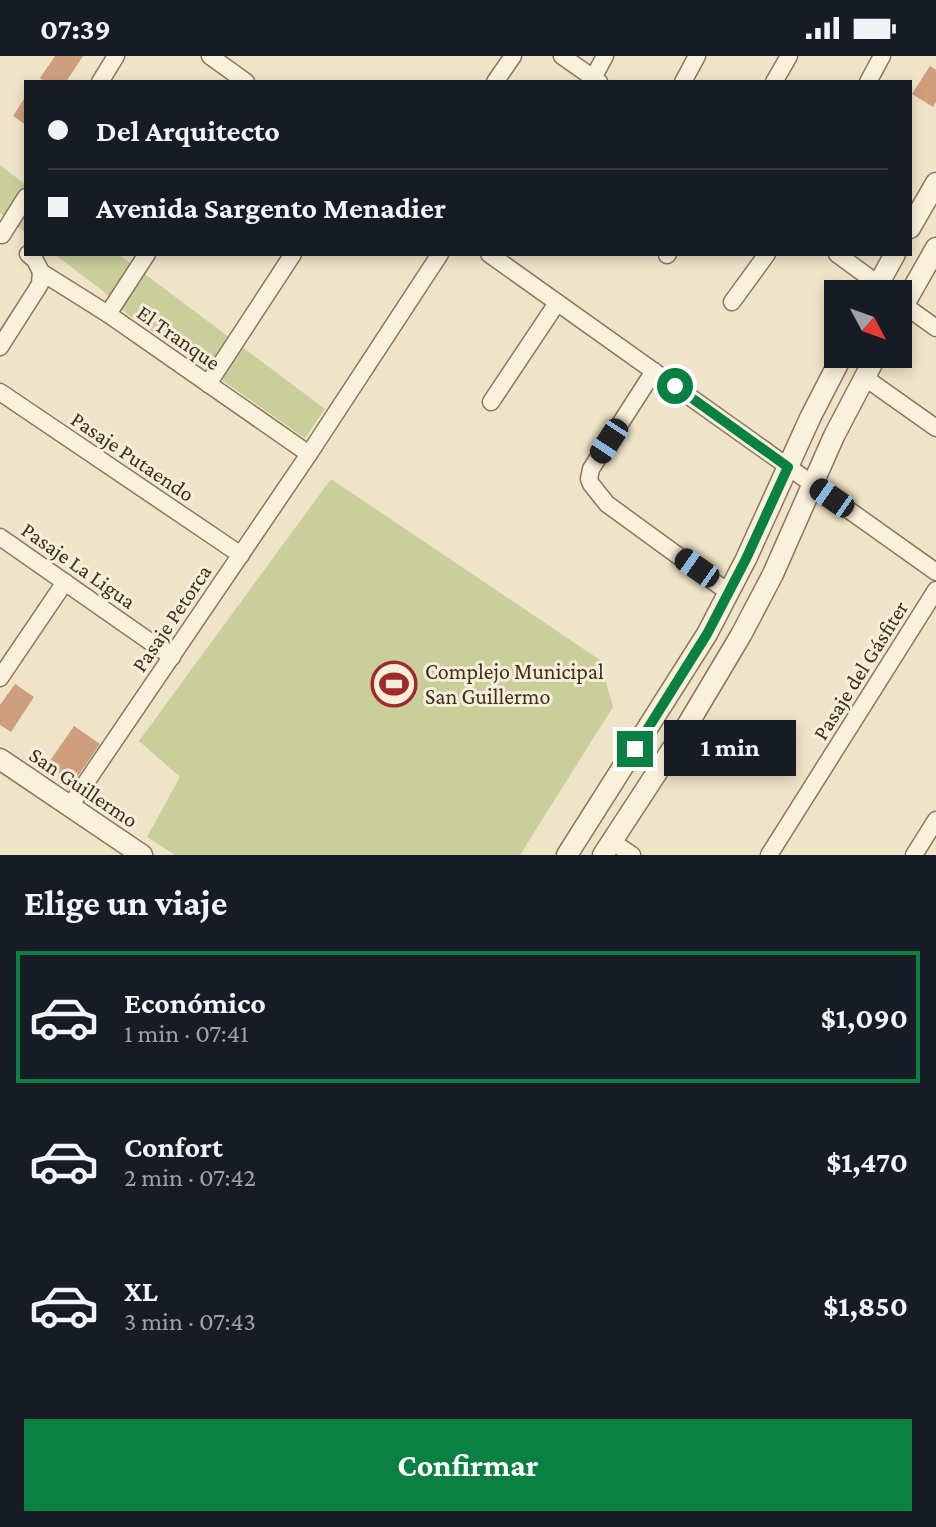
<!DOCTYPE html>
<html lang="es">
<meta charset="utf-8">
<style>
:root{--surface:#171b24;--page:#242831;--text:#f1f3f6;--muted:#9ea1a6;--line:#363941;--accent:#0b8043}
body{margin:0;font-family:"Crimson Pro",serif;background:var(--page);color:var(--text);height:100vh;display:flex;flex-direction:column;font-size:30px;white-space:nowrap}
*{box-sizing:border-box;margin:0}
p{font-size:26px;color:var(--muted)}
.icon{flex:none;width:44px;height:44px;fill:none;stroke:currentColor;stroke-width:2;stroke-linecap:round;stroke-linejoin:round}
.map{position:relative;height:799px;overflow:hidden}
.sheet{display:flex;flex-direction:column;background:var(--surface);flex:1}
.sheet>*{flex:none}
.banner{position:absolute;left:24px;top:24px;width:888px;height:176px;border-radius:0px;box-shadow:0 4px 12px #0003;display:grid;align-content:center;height:176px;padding:0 24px;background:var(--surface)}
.needle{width:52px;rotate:131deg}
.controls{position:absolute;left:824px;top:224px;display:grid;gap:16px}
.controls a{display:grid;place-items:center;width:88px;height:88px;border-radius:0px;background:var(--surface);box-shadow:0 4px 12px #0003;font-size:40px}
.end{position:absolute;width:36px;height:36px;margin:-18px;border:10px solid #0b8043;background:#fff;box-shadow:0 0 0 4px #fff}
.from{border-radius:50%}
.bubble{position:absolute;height:56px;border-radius:0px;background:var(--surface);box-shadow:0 4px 12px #0003;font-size:26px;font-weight:700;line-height:56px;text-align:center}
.car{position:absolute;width:24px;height:48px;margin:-24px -12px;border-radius:10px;box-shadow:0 0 6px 2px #0007;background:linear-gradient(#222 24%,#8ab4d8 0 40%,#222 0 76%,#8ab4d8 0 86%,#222 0)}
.banner b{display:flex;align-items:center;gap:28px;height:76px;font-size:30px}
.banner b+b{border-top:2px solid var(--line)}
.banner i{width:20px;height:20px;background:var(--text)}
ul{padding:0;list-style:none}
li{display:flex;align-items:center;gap:24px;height:132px;margin:0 16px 12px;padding:0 8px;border:4px solid transparent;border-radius:0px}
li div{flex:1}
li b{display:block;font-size:30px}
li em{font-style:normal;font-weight:700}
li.current{border-color:var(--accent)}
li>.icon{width:72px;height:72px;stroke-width:1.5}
h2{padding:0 24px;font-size:36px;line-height:96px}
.cta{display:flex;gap:16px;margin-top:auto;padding:16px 24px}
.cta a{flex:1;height:92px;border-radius:0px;background:var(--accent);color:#fff;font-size:32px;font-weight:700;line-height:92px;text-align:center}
.status{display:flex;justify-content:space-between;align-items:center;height:56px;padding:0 40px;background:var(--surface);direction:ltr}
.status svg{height:22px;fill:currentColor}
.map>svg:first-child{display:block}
</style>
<div class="status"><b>07:39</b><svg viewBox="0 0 49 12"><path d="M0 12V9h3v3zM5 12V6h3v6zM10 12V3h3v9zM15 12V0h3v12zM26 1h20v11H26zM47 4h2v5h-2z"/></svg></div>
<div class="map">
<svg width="936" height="799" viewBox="0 0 936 799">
<rect width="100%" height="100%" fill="#f0e4c8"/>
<g fill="#c9cf9b">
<path d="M0 109 26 129V177L0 157Z"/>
<path d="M54 198H118L325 353 305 382 126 257 103 235Z"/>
<path d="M331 423 600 604 613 651 520 799H175L147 781 180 721 139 685Z"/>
</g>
<g fill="#cf9f7d">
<path d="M55 0H83L66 26H45L40 22Z"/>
<path d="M930 10 936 14V46L933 51 912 38Z"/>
<path d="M26 40V69L13 60Z"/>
<path d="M15 628 34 641 11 676 0 669V649Z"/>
<path d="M74 670 100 688 73 727 47 709Z"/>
</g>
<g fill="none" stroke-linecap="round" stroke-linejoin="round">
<g stroke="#8d765c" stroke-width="19">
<g id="minor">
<path d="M210 0 246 26"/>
<path d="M562 0 599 26"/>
<path d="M100 26 116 0"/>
<path d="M495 26 513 0"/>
<path d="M591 26 605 0"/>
<path d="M683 26 697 0"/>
<path d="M774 26 789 0"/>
<path d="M868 26 882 0"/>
<path d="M2 179 26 141"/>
<path d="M28 198 35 204 41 216 108 258 309 398"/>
<path d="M489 198 936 516"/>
<path d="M837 198 878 228"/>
<path d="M667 199 668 198"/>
<path d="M732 246 767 198"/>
<path d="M904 249 936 272"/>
<path d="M108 258 147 198"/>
<path d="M0 291 37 233 40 228 41 216"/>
<path d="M654 315 591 413 589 423 591 428 607 448 728 536"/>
<path d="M864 321 936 372"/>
<path d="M208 328 293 198"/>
<path d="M0 336 241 499"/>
<path d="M491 346 557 247"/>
<path d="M0 481 172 601"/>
<path d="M0 622 65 526"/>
<path d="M70 750 309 398 440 198"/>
<path d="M613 786 632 799"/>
<path d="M769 799 936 534"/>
<path d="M914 799 936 764"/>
</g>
</g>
<g stroke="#8d765c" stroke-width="23">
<g id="tertiary">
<path d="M910 172 936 127"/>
<path d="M873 238 895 198"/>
<path d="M898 259 936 192"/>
<path d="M0 703 142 799"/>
<path d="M567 799 707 578 746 503 811 360 843 298"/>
<path d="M603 799 682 678 741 579 773 518 834 380 877 298"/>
</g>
</g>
<use href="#minor" stroke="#faf1dc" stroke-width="16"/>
<use href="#tertiary" stroke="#faf1dc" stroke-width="20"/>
</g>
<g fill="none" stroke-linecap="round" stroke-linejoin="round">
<path stroke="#0b8043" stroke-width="10" d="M635 693 707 578 746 503 788 411 675 330"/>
</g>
<defs>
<g id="stadium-ring" transform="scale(2.3)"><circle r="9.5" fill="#f7eed8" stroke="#9e2a2b" stroke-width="1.5"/><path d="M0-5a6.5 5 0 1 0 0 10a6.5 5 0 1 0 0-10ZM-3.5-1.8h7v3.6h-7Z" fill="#9e2a2b"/></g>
</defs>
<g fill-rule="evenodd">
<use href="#stadium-ring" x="394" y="628"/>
</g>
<g text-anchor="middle" stroke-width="6" stroke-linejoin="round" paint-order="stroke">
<g font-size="22" fill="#3d2e20" stroke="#f7eed8">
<text transform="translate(179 281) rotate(35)" y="8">El Tranque</text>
<text transform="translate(133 400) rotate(34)" y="8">Pasaje Putaendo</text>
<text transform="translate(79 509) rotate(35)" y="8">Pasaje La Ligua</text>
<text transform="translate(171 562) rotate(-56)" y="8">Pasaje Petorca</text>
<text transform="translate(860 614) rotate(-58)" y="8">Pasaje del Gásfiter</text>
<text transform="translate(84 731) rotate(34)" y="8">San Guillermo</text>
</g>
<g font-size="22" fill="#3d2e20" stroke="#f7eed8" text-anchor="start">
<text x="425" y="623">Complejo Municipal<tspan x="425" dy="25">San Guillermo</tspan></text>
</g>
</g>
</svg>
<div class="controls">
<a><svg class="needle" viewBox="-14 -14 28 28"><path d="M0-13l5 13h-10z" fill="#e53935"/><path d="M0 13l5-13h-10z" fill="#9ea1a6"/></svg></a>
</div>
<i class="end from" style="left:675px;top:330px"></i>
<i class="end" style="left:635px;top:693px"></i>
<div class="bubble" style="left:664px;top:664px;width:132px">1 min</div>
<i class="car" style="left:609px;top:385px;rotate:213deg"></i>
<i class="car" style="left:832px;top:442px;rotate:305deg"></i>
<i class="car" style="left:697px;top:512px;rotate:305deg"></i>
<div class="banner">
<b><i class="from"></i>Del Arquitecto</b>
<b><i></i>Avenida Sargento Menadier</b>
</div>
</div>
<section class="sheet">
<h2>Elige un viaje</h2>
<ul>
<li class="current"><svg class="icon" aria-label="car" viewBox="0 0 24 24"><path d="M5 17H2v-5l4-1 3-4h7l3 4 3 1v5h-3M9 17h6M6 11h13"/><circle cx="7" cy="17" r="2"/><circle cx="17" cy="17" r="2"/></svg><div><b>Económico</b><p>1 min · 07:41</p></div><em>$1,090</em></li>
<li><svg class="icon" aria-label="car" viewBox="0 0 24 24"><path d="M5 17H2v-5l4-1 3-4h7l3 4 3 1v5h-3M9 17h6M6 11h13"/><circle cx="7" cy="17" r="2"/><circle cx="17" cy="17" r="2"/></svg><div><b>Confort</b><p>2 min · 07:42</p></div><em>$1,470</em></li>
<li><svg class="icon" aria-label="car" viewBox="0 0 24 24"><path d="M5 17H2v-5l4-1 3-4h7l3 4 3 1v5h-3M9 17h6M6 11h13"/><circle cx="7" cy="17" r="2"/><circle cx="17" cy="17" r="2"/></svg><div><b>XL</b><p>3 min · 07:43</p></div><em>$1,850</em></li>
</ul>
<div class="cta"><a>Confirmar</a></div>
</section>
